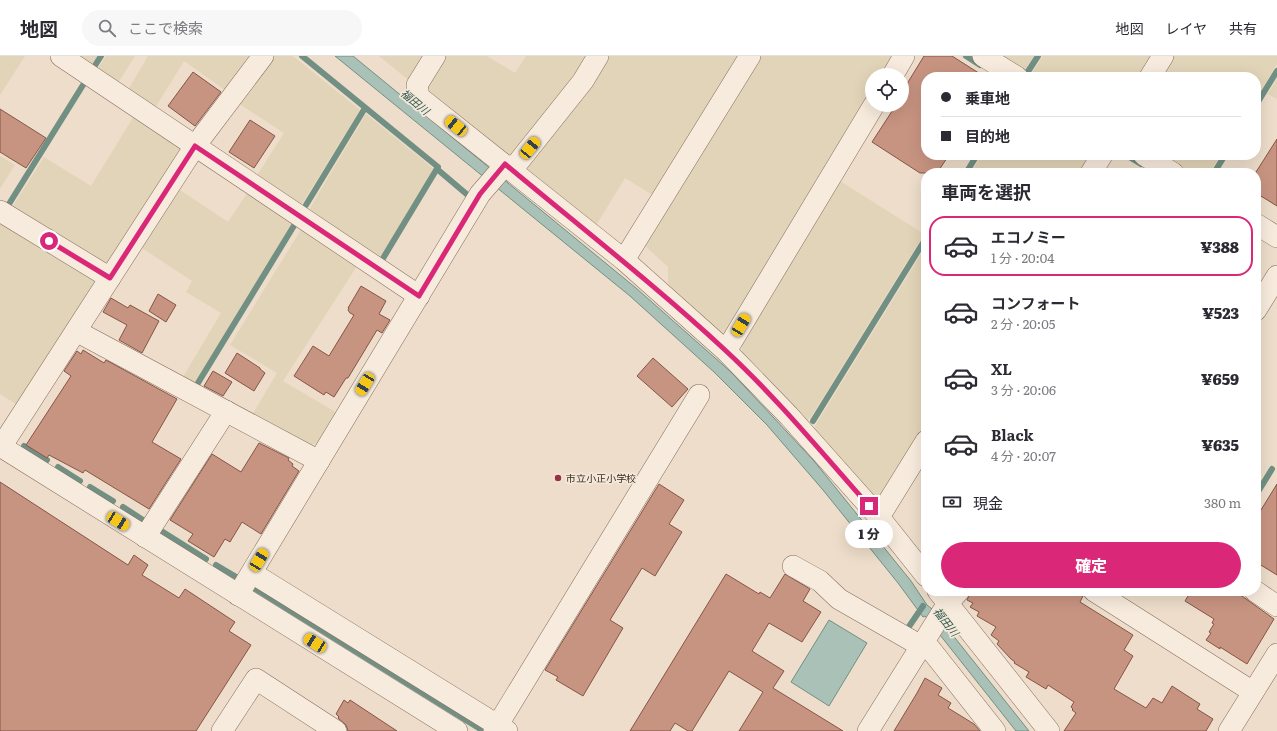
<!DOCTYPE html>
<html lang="ja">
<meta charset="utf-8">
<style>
:root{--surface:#fff;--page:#f7f7f7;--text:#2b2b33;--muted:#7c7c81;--line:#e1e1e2;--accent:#db2777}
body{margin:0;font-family:Literata,"Noto Sans JP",serif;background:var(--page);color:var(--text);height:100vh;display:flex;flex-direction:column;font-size:15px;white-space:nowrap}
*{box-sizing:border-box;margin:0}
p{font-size:13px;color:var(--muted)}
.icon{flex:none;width:22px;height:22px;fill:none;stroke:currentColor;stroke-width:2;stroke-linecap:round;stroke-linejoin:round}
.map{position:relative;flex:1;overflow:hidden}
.drawer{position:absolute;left:921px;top:112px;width:340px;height:428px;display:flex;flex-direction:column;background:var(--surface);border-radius:16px;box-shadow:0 4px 16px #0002}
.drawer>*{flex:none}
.banner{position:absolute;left:921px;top:16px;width:340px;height:88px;border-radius:16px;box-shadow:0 4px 16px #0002;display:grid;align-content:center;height:88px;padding:0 20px;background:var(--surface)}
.buttons{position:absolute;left:865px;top:12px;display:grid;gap:8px}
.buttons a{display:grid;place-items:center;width:44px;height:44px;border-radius:50%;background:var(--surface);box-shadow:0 4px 16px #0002;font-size:20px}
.end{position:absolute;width:18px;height:18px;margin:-9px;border:5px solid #db2777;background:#fff;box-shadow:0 0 0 2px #fff}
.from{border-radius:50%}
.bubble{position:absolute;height:28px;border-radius:14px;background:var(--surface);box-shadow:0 4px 16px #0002;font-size:13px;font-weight:800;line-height:28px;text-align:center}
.car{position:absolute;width:12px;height:24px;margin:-12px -6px;border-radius:5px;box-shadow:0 0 3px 1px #0007;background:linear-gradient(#f5c518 24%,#345 0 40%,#f5c518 0 76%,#345 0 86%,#f5c518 0)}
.banner b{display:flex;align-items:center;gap:14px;height:38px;font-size:15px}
.banner b+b{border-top:1px solid var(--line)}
.banner i{width:10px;height:10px;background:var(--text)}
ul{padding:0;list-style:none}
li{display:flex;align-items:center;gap:12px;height:60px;margin:0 8px 6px;padding:0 12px;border:2px solid transparent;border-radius:16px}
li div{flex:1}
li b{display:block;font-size:15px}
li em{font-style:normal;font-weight:800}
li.on{border-color:var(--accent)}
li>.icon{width:36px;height:36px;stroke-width:1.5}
h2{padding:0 20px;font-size:18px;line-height:48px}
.pay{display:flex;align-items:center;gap:10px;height:44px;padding:0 20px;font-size:15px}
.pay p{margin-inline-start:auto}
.cta{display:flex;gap:8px;margin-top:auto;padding:8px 20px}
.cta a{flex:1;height:46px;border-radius:24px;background:var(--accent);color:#fff;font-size:16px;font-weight:800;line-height:46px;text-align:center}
header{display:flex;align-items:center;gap:24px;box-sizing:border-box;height:56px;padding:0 20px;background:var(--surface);border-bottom:1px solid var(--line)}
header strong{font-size:19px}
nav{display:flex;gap:22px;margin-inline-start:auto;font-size:14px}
.search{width:280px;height:36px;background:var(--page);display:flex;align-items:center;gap:10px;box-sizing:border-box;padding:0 14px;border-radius:22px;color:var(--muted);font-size:15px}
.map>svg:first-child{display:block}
</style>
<header>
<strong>地図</strong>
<div class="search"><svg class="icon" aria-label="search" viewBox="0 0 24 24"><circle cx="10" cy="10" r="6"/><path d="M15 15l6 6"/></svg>ここで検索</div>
<nav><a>地図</a><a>レイヤ</a><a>共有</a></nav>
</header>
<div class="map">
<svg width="1277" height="675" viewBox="0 0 1277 675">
<rect width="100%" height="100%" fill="#edddca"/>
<g fill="#e2d4b8">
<path d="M0 0H25L0 39Z"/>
<path d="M74 0H97L90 11Z"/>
<path d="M106 0H135L118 27 97 14Z"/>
<path d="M148 0H255L228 36 184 5 155 52 128 34Z"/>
<path d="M273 0H293L360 54 300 151 256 121 284 77 238 47Z"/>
<path d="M379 0H431L411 26Z"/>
<path d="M442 0H487L515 17 526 0H592L510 106 425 37Z"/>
<path d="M604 0H742L654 140 625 122 595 171 519 114Z"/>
<path d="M760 0H898L886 19H872V43L729 275 719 277 668 229V211L644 189Z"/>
<path d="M997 0H1034L1023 16Z"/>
<path d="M1043 0H1154L1141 21H1031L1030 20Z"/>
<path d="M1171 0H1277V8L1256 42V21H1158Z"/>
<path d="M1277 23V43L1268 38Z"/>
<path d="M366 58 435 114 378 204 307 157Z"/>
<path d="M134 60 178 89 181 100 112 205 101 208 11 153 44 101 91 130Z"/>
<path d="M982 99H1095L1084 117H971Z"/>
<path d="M1161 99H1221L1209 117H1190Z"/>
<path d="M0 100 15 109 0 133Z"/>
<path d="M840 125 924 178 811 361 804 367 744 305 741 286Z"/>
<path d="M180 134 228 166 248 136 293 166 196 328 183 321 221 257 186 236 192 225 142 192Z"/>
<path d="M2 167 92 222 97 232 19 350 0 338V170Z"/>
<path d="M302 172 357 210 283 325 339 358 321 386 311 389 252 359 277 317 230 289Z"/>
<path d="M926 190V373L884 441 873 445 815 378V370Z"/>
</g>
<g fill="#aac1b7" stroke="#719083">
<path d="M335 0H353L636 232 732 317 814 405 911 525 927 549 932 553 1029 675H1016L925 560 923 561 898 527 823 434 767 369 714 316 630 240Z"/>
<path d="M829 564 867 587 829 650 791 626Z"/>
</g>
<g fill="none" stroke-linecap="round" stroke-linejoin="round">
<g stroke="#719083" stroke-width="6">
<path d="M302 0 438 111 382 204"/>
<path d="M966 0 980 9"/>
<path d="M94 11 101 0"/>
<path d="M1027 17 1038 0"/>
<path d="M1256 49 1277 15"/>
<path d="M1126 99 1141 108"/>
<path d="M437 113 470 141"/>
<path d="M966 117 977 99"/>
<path d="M1214 117 1225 99"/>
<path d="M9 148 83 29"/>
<path d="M306 149 365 52"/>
<path d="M198 327 295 168"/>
<path d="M813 365 926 182"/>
<path d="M24 390 47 404"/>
<path d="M58 411 80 425"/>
<path d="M90 431 113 445"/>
<path d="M1256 439 1272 413"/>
<path d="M123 451 146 466"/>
<path d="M155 471 206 503"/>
<path d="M216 509 238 522"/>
<path d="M254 532 482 674"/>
<path d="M908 572 923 550"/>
</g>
</g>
<g fill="#c89482" stroke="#865546">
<path d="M924 0H952L985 21H926V99H949L937 117H920L872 86 896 49H902V36Z"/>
<path d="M193 16 221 36 195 70 168 50Z"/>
<path d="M0 53 46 82 26 112 0 96Z"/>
<path d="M250 64 275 80 254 112 229 96Z"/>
<path d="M1277 83V150L1256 137V116Z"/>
<path d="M361 230 386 245 379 258 390 264 382 277 377 274 348 322H346L334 341 326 336 324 339 294 320 313 290 329 300 354 259 350 257 348 254 349 252H348Z"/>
<path d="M158 238 176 249 166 266 149 255Z"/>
<path d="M111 242 128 252 130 249 159 265 142 297 119 284 127 269 103 256Z"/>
<path d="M83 294 104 307 106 304 177 343 152 386 181 403 149 453 85 414 83 417 49 399 47 402 26 389 71 320 64 315 77 295 81 298Z"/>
<path d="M237 297 260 312V313L265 317 254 335 225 317Z"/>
<path d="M653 302 688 333 672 351 637 320Z"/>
<path d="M213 315 232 326 223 340 204 330Z"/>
<path d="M259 387 289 402 288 404 293 408 292 410 299 415 261 478 242 466 230 486 225 483 214 501 188 485 193 478 170 464 212 398 241 416Z"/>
<path d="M0 426 128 509 134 499 148 509 142 519 179 542 185 533 235 566 229 575 251 589 196 675H0Z"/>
<path d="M659 428 684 444 669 468 682 476 655 520 642 512 610 564 623 572 583 640 556 624 558 621 545 614Z"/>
<path d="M1277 428V519L1256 506V462Z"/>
<path d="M726 518 759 538 760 536 770 542 785 518 810 533 803 545 821 556 802 586 769 567 752 595 784 615 773 632 843 675H739L763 636 729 615 692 675H688L675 667 670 675H630Z"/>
<path d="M971 535H1075L1083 540 1080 546 1133 579 1124 594 1133 600 1114 633 1146 652 1153 642 1162 647 1172 630 1200 648 1197 653 1213 663 1206 675H1064L1076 657 1072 654 1073 653 1071 651 1074 646 1048 629 1046 633 1026 621 1029 616 1014 607 1015 606 1011 603 997 588 999 585 991 579 996 571 977 560 979 556 970 551 973 547 967 544Z"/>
<path d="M1191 535H1235L1274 563 1247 608 1220 591V593L1206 584 1211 577 1209 576 1214 568 1212 567 1214 563 1185 545Z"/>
<path d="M925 622 942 632 938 639 951 647 948 652 974 668 980 675H894L917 637Z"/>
<path d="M344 644 348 647 350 644 397 675H348L346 669 338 662 339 661 336 658Z"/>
</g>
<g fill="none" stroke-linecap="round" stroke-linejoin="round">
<g stroke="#886e5f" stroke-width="22">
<g id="minor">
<path d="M61 0 419 240"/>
<path d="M435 0 417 29 419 41 624 204 726 295 789 360 879 461 926 520"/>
<path d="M983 0 1017 21"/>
<path d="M893 19 904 0"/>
<path d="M1150 21 1163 0"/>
<path d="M1144 99 1173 117"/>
<path d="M512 114 583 25 598 0"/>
<path d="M1091 117 1102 99"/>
<path d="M0 155 110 222"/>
<path d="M1256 168 1277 181"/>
<path d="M624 204 750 0"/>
<path d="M1256 254 1277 220"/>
<path d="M76 275 319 405"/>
<path d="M726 295 874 49"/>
<path d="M0 390 457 675"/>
<path d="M1 391 195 90 263 0"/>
<path d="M879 461 926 385"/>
<path d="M145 481 226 355"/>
<path d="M793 510 820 525 839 543 921 590"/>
<path d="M252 517 507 675"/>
<path d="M938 535 1049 675"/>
<path d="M1094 535 1253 636"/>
<path d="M1255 535 1277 550"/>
<path d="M238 539 480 138 505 109"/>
<path d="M924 585 995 675"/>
<path d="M222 675 256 623 336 675"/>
<path d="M494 675 699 339"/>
<path d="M868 675 948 547 959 535"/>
<path d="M1229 675 1277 598"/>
</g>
</g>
<use href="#minor" stroke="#f7ebdd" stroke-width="21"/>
</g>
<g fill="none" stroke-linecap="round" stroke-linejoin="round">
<path stroke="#db2777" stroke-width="5" d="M49 185 110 222 195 90 419 240 480 138 505 108C579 170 655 229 725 294 777 342 822 397 869 450"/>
</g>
<circle fill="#943343" stroke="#f4e8d9" stroke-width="1.5" cx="558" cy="422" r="4"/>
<g text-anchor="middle" stroke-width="3.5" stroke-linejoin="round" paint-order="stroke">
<g font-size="10" fill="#3a2922" stroke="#f4e8d9" text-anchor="start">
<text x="566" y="426">市立小正小学校</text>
</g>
<g font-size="11" font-style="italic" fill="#325950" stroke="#f4e8d9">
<text transform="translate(415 46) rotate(40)" y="4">福田川</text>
<text transform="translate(946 566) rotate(52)" y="4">福田川</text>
</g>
</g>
</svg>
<div class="buttons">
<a><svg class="icon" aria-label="locate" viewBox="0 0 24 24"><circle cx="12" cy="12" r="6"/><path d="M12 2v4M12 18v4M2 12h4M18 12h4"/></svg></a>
</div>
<i class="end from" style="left:49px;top:185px"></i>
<i class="end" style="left:869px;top:450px"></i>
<div class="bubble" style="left:845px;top:464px;width:48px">1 分</div>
<i class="car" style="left:456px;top:70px;rotate:309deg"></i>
<i class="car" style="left:530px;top:92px;rotate:39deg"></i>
<i class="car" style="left:741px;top:269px;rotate:31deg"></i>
<i class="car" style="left:365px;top:328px;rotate:211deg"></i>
<i class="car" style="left:118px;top:465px;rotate:122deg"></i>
<i class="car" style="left:259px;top:504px;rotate:31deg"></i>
<i class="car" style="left:315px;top:587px;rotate:302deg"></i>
<div class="banner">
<b><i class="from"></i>乗車地</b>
<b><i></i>目的地</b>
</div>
<section class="drawer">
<h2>車両を選択</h2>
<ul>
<li class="on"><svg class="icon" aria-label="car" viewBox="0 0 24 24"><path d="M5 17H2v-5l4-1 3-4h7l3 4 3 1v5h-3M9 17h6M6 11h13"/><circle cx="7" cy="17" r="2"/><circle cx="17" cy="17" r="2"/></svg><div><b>エコノミー</b><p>1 分 · 20:04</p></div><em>¥388</em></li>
<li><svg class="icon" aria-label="car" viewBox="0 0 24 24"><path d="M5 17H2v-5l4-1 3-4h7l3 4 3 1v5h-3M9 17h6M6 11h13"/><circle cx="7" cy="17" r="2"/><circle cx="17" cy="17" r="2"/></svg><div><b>コンフォート</b><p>2 分 · 20:05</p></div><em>¥523</em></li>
<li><svg class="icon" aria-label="car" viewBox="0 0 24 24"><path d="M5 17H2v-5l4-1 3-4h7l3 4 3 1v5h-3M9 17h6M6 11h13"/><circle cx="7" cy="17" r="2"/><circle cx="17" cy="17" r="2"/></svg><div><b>XL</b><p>3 分 · 20:06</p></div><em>¥659</em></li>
<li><svg class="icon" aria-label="car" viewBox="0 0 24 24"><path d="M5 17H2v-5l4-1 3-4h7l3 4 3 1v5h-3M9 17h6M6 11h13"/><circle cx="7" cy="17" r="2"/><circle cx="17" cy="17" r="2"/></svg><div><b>Black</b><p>4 分 · 20:07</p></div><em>¥635</em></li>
</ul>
<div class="pay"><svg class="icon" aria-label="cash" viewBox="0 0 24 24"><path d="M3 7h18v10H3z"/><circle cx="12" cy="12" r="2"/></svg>現金<p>380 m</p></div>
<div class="cta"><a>確定</a></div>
</section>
</div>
